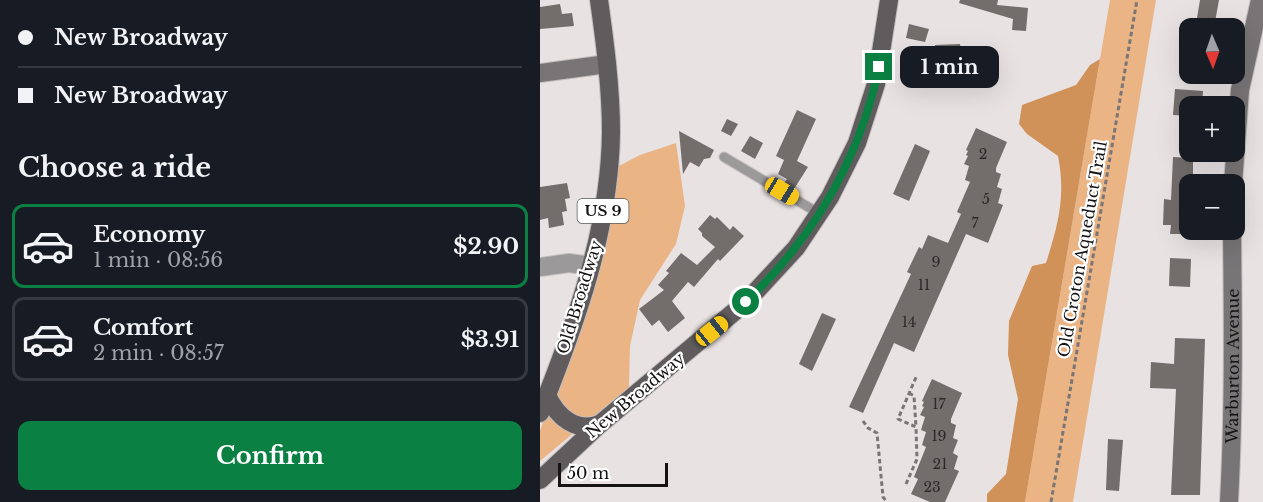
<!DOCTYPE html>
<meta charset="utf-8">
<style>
:root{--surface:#171b24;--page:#20242c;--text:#f1f3f6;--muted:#9ea1a6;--line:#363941;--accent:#0b8043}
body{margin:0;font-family:"Libre Baskerville",serif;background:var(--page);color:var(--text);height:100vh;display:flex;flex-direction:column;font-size:22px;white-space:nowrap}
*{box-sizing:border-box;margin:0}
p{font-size:20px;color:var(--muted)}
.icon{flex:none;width:33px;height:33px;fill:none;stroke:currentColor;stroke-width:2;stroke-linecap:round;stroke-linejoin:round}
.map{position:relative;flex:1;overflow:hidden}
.side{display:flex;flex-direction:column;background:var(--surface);width:540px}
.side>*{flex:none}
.top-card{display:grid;align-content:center;height:132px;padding:0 18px;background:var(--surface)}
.needle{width:39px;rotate:178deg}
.buttons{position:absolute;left:639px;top:18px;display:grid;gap:12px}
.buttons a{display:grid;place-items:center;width:66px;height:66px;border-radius:12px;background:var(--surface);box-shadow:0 6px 24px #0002;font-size:30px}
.scale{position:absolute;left:18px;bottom:15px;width:110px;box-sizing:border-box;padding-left:6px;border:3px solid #151313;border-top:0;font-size:16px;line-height:21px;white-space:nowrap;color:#151313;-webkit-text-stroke:4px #fff;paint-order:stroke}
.end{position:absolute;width:27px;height:27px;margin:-14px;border:8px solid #0b8043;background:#fff;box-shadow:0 0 0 3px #fff}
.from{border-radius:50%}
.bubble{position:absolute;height:42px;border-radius:12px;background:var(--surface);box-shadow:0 6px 24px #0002;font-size:20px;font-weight:700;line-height:42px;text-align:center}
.car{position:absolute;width:18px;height:36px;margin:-18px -9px;border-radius:8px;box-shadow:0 0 4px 2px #0007;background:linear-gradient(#f5c518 24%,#345 0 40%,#f5c518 0 76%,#345 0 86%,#f5c518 0)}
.top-card b{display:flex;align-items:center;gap:21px;height:57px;font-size:22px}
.top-card b+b{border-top:2px solid var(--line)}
.top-card i{width:15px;height:15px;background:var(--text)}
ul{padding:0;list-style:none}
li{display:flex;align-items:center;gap:18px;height:84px;margin:0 12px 9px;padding:0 6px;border:3px solid var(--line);border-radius:12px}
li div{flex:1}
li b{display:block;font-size:22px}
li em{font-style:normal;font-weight:700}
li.on{border-color:var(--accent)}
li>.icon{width:54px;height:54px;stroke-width:1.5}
h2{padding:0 18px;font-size:27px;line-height:72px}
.action{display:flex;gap:12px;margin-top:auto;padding:12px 18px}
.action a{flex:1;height:69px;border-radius:12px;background:var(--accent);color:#fff;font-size:24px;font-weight:700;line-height:69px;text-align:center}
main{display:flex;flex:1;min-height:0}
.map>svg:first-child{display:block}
</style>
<main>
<section class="side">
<div class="top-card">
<b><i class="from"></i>New Broadway</b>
<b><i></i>New Broadway</b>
</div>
<h2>Choose a ride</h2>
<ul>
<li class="on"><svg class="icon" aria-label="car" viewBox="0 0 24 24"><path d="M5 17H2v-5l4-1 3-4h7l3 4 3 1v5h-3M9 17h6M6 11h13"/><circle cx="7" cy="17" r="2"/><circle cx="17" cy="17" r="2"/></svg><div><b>Economy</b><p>1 min · 08:56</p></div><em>$2.90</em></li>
<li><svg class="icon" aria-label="car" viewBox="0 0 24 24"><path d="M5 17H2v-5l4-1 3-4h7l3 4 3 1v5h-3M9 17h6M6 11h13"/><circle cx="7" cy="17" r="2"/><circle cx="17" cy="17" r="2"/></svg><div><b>Comfort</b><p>2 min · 08:57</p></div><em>$3.91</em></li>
</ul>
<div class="action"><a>Confirm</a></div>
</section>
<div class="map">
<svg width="723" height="502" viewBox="0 0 723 502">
<rect width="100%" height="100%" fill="#e9e2e3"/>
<g fill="#eab485">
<path d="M570 0H616L533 502H485Z"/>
<path d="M136 143 145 206 136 244 100 300 90 346 89 387 0 461V431L11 399 73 169 100 155Z"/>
</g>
<path fill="#d09259" d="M560 59 485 502H447V494L466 474 478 399 468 355 469 321 492 266 506 263C518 225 526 197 518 156L487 134 479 124 482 105 536 85 550 65Z"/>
<g fill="#736d6b">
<path d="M420 0H458L457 5 488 8 486 31 472 30 473 19 419 3Z"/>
<path d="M660 0H679L675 22 657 18Z"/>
<path d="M20 4 22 14 32 13 34 26 0 29V7Z"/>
<path d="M369 24 389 29 385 42 366 38Z"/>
<path d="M420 44 422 58 420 67H416V75H395V45Z"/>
<path d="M635 89 663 91 662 106H650V116L633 115Z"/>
<path d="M257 110 276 119 257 161 268 167 254 189 244 183 247 179 238 174 244 160 236 156Z"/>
<path d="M187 119 198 124 191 136 181 131Z"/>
<path d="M436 128 467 142 456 168V172L461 174 457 187 462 189 458 203 463 205 448 243 426 234 374 352 354 343 323 413 309 407 371 274 367 272 379 247 382 249 388 235 408 243 421 214 417 212 430 182 425 180 429 166 424 164 428 156 426 155 428 151 426 150Z"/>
<path d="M139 131 174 150 170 158 164 159 159 167 150 162 143 174Z"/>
<path d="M210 136 223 143 215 159 201 151Z"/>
<path d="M375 144 390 151 369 201 353 194Z"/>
<path d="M633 157 653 158V183L645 182 644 212H647L646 222H650V234H630L631 225H623L624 199 631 200Z"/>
<path d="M27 183 30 198 25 199 27 211 22 212 24 225 9 228 8 218 0 220V187Z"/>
<path d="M170 215 175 219 177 217 190 230 193 226 204 236 180 261 178 259 154 287 148 282 132 301 145 318 128 332 119 320 112 326 99 309 124 290 118 285 129 273 126 271 141 253 157 265 175 247 162 236V233L158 229Z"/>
<path d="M630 258 651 259 650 287 629 286Z"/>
<path d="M282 313 296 319 272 371 259 364Z"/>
<path d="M635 338 665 339 660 495H631L636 389 610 388 611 362 634 364Z"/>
<path d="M392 379 422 393 411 419V423L416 425 413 438 418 440 414 450 413 453 418 456 414 469 419 471 405 502H390L371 494 378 479 374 477 386 447 382 445 386 432 381 430 385 417 380 415 384 407 382 406 384 402 382 401Z"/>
<path d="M568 439 583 440 579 491 566 490Z"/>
</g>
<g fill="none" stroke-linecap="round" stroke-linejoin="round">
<g stroke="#c3bdbe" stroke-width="11">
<path id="lane" d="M184 157 280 214"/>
</g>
<g stroke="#c3bdbe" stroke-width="20">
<path id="street" d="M0 267 29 263 51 266"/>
</g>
<g stroke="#c3bdbe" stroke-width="20">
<g id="secondary">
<path d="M0 73 67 64"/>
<path d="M693 184 700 90 720 0"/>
<path id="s1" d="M689 502C694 411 693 321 692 230"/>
</g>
</g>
<g stroke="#c3bdbe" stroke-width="20">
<g id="primary">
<path d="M7 395C17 417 36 433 60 424"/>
<path d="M0 413C36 323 70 229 71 132 71 88 65 43 59 0"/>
<path d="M0 480 60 424 206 302 256 248 290 197 317 143 336 84 349 0"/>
</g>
</g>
<g stroke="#7a7576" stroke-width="3" stroke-dasharray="4.5 3" stroke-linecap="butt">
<path d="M369 393 374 396 376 427"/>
<path d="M323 421 328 428 337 433 343 497 347 502"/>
<path d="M366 484 377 459 376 427 358 419 377 375"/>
<path d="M511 502 597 0"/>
</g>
<use href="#lane" stroke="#9c999b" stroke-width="9"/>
<use href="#street" stroke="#9c999b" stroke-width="18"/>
<use href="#secondary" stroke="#797577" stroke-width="18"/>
<use href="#primary" stroke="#605c5e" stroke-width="18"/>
</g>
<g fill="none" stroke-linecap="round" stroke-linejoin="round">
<path stroke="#0b8043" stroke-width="8" d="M206 302C274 237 320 159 339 67"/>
</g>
<g text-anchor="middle" stroke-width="4.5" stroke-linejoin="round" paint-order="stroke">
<g font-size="14" fill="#2c2a29">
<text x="443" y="159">2</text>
<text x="446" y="204">5</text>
<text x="435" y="228">7</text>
<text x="396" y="267">9</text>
<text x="384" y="290">11</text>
<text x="369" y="327">14</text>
<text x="399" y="409">17</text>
<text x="399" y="441">19</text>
<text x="400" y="469">21</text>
<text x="392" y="492">23</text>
</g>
<rect fill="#fff" stroke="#5b5a5a" stroke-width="1.5" x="37.5" y="199" width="51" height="24" rx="4.5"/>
<g font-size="15" font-weight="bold" fill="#151313">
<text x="63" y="216">US 9</text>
</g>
<g font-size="16" fill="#151313" stroke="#fff">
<text transform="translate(542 249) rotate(-80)" y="6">Old Croton Aqueduct Trail</text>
<text transform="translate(39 297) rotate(-73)" y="6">Old Broadway</text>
<text dy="6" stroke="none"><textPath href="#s1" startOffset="136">Warburton Avenue</textPath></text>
<text transform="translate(95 395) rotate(-40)" y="6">New Broadway</text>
</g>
</g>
</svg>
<div class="buttons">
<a><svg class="needle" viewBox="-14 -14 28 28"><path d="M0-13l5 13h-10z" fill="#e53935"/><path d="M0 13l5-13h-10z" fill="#9ea1a6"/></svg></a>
<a>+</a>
<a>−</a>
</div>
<div class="scale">50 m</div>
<i class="end from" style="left:206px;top:302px"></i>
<i class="end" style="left:339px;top:67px"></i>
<div class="bubble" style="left:360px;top:46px;width:99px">1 min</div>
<i class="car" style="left:242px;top:191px;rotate:121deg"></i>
<i class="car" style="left:172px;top:331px;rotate:51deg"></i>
</div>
</main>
